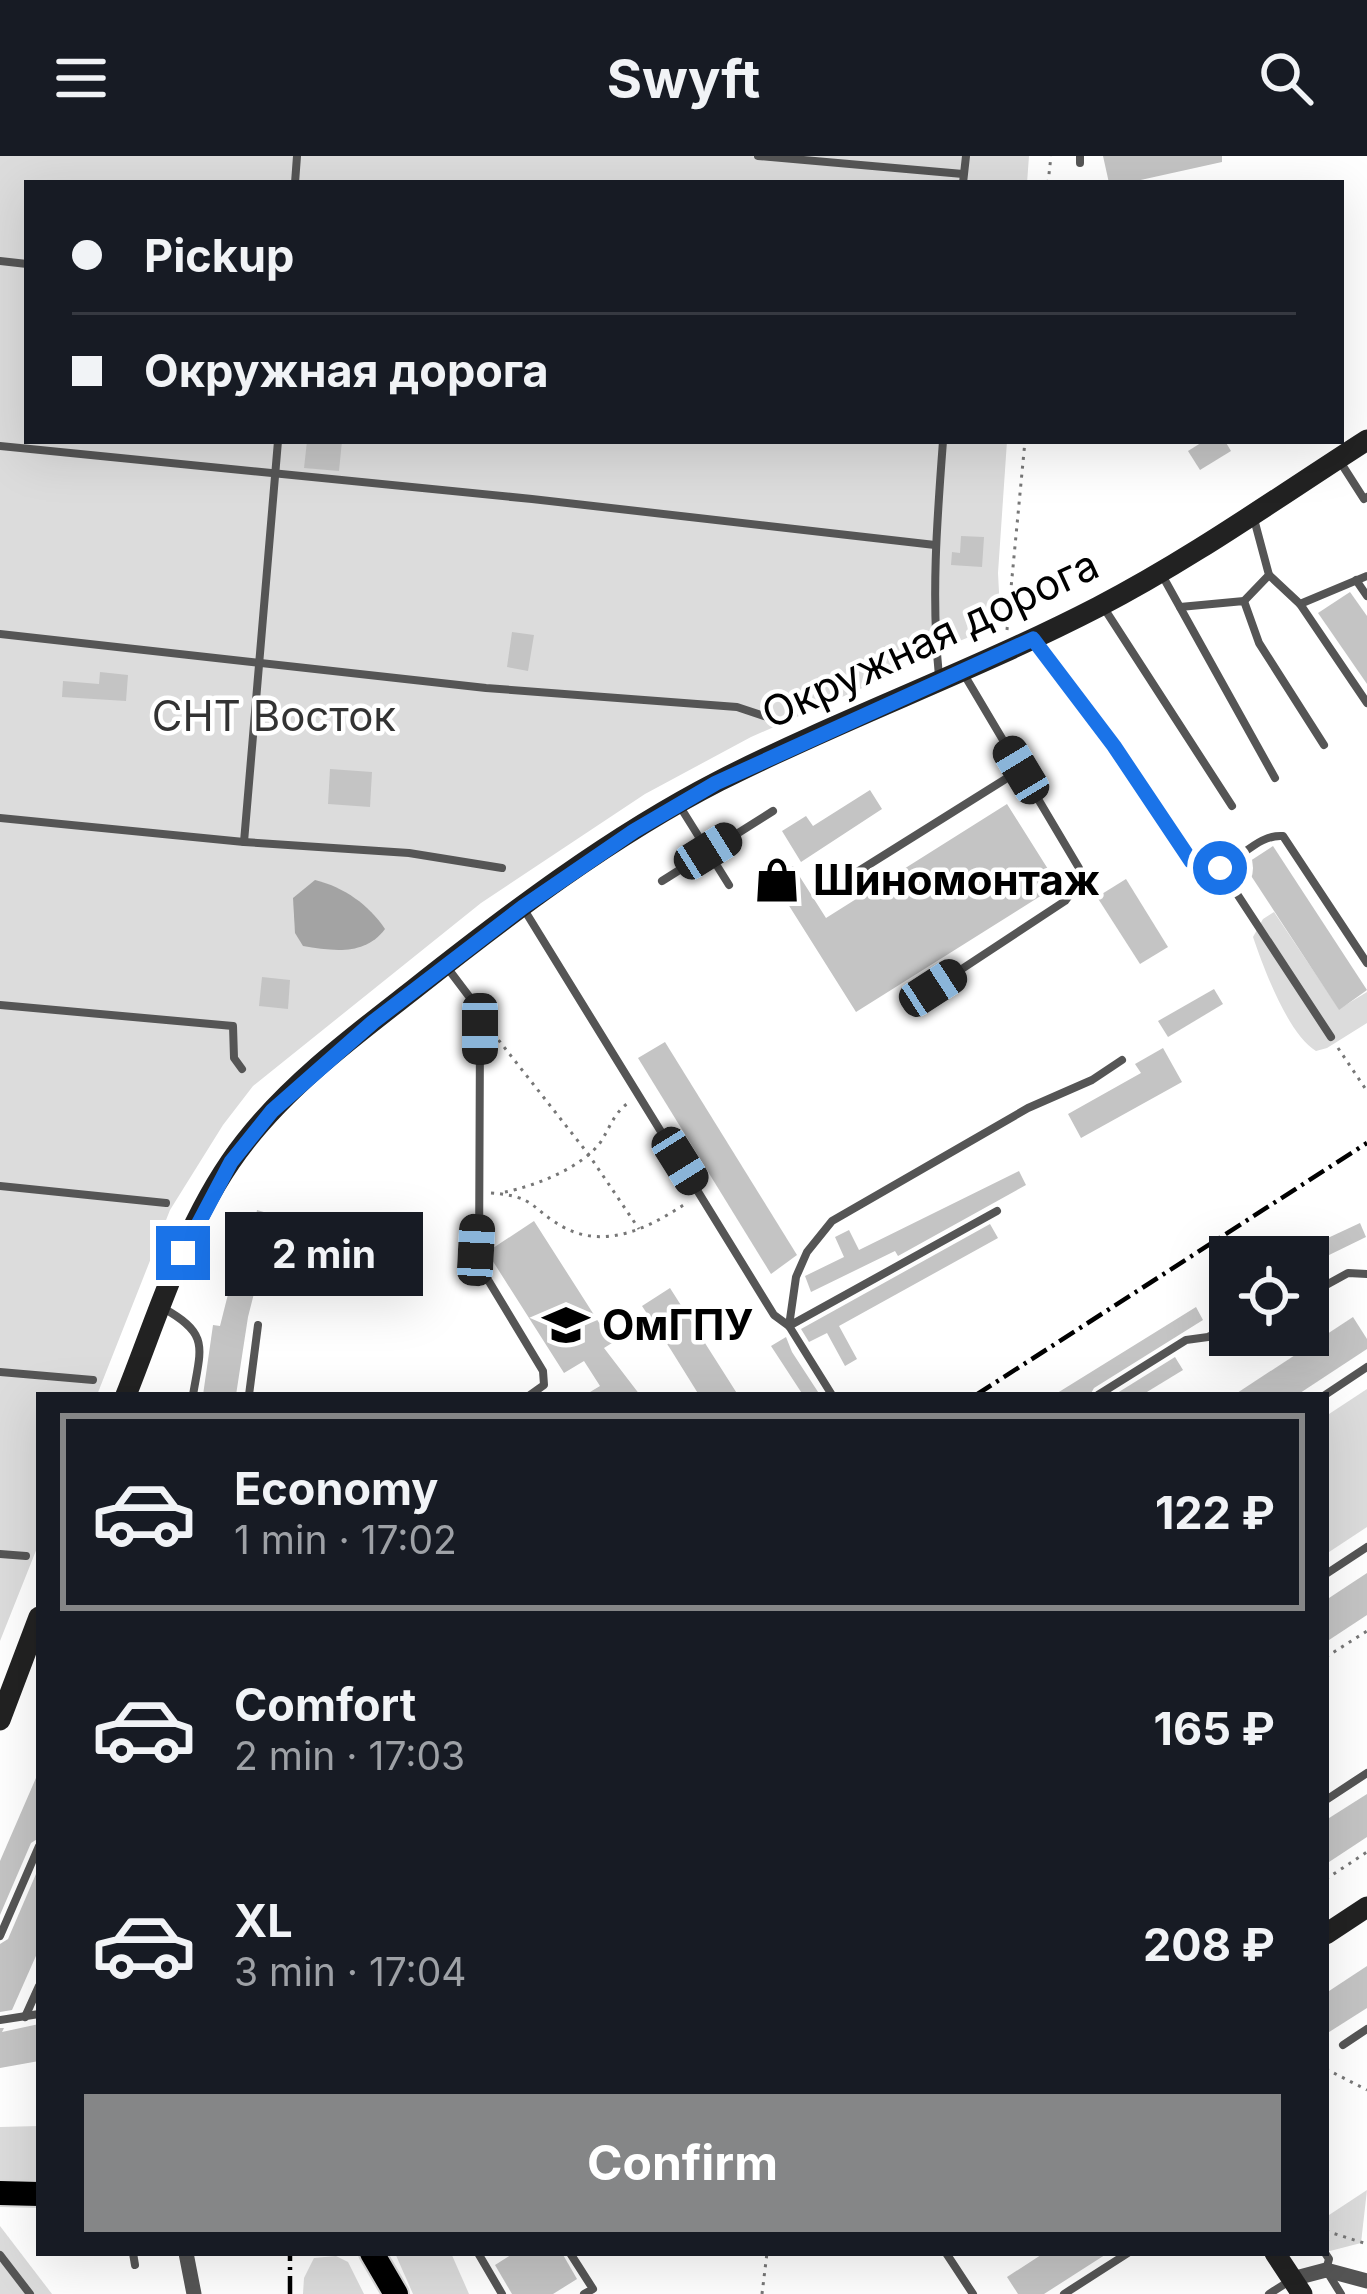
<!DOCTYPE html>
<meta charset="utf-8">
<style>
:root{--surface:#171b24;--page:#20242c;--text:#f1f3f6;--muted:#9ea1a6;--line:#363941;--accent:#858687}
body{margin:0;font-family:Inter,sans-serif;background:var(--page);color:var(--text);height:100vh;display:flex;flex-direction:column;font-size:45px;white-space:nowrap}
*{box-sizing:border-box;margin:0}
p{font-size:39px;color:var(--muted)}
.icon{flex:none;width:66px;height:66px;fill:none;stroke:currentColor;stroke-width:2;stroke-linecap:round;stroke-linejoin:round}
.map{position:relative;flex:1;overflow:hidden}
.details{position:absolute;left:36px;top:1236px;width:1293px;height:864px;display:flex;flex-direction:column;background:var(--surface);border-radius:0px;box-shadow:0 12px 48px #0002}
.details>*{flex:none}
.top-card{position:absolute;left:24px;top:24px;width:1320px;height:264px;border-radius:0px;box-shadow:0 12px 48px #0002;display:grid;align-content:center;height:264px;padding:0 48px;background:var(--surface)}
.controls{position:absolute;left:1209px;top:1080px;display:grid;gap:24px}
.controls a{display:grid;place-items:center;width:120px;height:120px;border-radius:0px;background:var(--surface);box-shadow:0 12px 48px #0002;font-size:60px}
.end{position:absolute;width:54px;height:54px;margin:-27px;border:15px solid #1a73e8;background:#fff;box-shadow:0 0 0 6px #fff}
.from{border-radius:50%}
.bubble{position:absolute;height:84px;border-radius:0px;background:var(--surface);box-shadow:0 12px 48px #0002;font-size:39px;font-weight:700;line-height:84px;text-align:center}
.car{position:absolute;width:36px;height:72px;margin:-36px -18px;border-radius:15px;box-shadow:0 0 9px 3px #0007;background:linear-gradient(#222 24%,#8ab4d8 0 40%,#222 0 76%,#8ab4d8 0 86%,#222 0)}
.top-card b{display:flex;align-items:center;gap:42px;height:114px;font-size:45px}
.top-card b+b{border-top:3px solid var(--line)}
.top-card i{width:30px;height:30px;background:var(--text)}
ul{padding:21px 0 0;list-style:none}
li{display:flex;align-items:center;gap:36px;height:198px;margin:0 24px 18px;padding:0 24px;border:6px solid transparent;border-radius:0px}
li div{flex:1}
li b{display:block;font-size:45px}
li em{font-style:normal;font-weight:700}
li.active{border-color:var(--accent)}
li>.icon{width:108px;height:108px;stroke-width:1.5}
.cta{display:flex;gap:24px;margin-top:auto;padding:24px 48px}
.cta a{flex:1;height:138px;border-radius:0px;background:var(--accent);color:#fff;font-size:48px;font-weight:700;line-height:138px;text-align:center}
header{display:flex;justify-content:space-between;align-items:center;height:156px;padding:0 48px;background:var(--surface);font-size:54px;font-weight:700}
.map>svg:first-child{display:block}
</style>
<header><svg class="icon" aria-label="menu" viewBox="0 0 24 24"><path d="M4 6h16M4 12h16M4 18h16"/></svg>Swyft<svg class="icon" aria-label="search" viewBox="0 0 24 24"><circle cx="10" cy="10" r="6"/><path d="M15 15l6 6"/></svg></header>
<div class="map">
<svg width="1367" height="2138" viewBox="0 0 1367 2138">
<rect width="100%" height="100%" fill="#fff"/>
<g fill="#dcdcdc">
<path d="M0 0H1029L1027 27H27V285H1007L998 417 1000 455 984 475 957 486 922 491 867 530 751 581 645 638 481 747 253 930 223 969 170 1054 97 1239H39V1387L0 1485Z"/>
<path d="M1274 756 1339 853 1367 836V867L1327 892 1316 895C1288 878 1264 813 1253 781L1263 763Z"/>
<path d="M1367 1233V1371L1326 1398V1260Z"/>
<path d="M39 1970V2025L0 2024V1971Z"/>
<path d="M1367 2034 1361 2087 1326 2096V2061Z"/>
<path d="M0 2070 52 2138H0Z"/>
<path d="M395 2097H451L469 2138H413Z"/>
<path d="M336 2100 348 2106 364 2138H303L304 2122 314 2102Z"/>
</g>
<path fill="#a3a3a3" d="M315 724C344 731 369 749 385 773 365 800 333 795 303 790L295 777 293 742Z"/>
<g fill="#c4c4c4">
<path d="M1103 0H1222V6L1127 27H1109Z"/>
<path d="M307 285H342L339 315 304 312Z"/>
<path d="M1204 285H1225L1231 295 1200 314 1188 295Z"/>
<path d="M961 380 984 381 982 411 951 409 952 396 960 397Z"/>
<path d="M1350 436 1367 460V528L1318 457Z"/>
<path d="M512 476 534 479 528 515 507 511Z"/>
<path d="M100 516 128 519 126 545 62 541 63 525 99 528Z"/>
<path d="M330 613 372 616 370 651 328 648Z"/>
<path d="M870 634 882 653 801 706 782 675 806 660 813 670Z"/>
<path d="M1007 648 1058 729 856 856 781 737 766 746 757 732 793 710 826 762Z"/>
<path d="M1273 690 1367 834 1339 854 1244 709Z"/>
<path d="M1126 723 1168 791 1140 808 1097 741Z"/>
<path d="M262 821 290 824 288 853 259 850Z"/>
<path d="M1214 833 1223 848 1168 881 1158 865Z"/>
<path d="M665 886 797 1099 771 1118 638 902Z"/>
<path d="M1163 892 1182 926 1081 982 1068 958 1141 917 1135 908Z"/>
<path d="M1019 1015 1026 1029 898 1100 895 1095 811 1136 805 1120 844 1101 835 1081 849 1074 859 1094Z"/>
<path d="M257 1054 274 1059 248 1161 236 1239H203L213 1169 220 1170 247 1063 255 1065Z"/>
<path d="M534 1065 612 1187 604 1192 640 1239H585L600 1230 584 1205 564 1217 487 1096Z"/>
<path d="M1360 1067 1366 1081 1325 1101H1287Z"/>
<path d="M990 1068 998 1082 839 1170 857 1203 845 1210 827 1177 809 1186 801 1173Z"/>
<path d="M670 1132 738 1239H699L671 1194 642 1150Z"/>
<path d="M1196 1151 1203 1164 1094 1232 1090 1239H1054Z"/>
<path d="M1353 1161 1367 1183V1193L1297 1239H1234Z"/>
<path d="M786 1181 792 1196 820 1239H803L771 1190Z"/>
<path d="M1175 1201 1183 1214 1142 1239H1114Z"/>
<path d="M1367 1417V1459L1326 1486V1444Z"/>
<path d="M39 1615V1682L31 1687 0 1759V1705Z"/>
<path d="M1367 1638V1681L1326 1708V1664Z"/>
<path d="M39 1711V1793L12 1854 0 1856V1788L8 1783Z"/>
<path d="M1367 1810V1852L1326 1878V1837Z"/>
<path d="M39 1868V1905L0 1912V1872H4L2 1876Z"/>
<path d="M514 2097H562L577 2123 553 2138H512L495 2109Z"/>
<path d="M1044 2097H1108L1044 2138H1018L1007 2121Z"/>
</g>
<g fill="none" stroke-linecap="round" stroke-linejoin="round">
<g stroke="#dbdbdb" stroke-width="28">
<g id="primary">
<path d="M0 2037 39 2038"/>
<path d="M372 2097 396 2138"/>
</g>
</g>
<g stroke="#777" stroke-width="3" stroke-dasharray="3 6" stroke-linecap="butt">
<path d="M1048 27 1051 0"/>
<path d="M1007 474 1025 285"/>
<path d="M493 877 589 999 639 1073"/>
<path d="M1338 892 1367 935"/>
<path d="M505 1036C535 1030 581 1012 600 987 610 972 613 958 628 947"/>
<path d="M491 1037C537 1040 531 1054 565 1072 608 1094 652 1070 688 1046"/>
<path d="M1326 1501 1367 1475"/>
<path d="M1326 1723 1367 1696"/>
<path d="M1326 1913 1367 1934"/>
<path d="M1326 2075 1367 2088"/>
<path d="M762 2138 767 2097"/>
</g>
<g stroke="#555" stroke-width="8">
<path d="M758 0 963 18"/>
<path d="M1080 0V7"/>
<path d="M295 27 297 0"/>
<path d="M963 27 966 0"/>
<path d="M0 105 27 108"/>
<path d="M0 290 532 343 935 389"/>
<path d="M1339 304 1364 343 1367 341"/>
<path d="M1162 419 1275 622"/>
<path d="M1269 419 1300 448 1367 420"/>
<path d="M1356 424 1367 440"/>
<path d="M1244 445 1269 419 1254 363"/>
<path d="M1300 448 1367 547"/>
<path d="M1102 449 1232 650"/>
<path d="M1180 451 1244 445 1259 487 1324 589"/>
<path d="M0 478 486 532 737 551 767 561"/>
<path d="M1035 486 1114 590 1191 705C1227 731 1248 677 1283 680L1367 807"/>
<path d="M939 520C931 442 937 364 943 285"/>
<path d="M679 649 729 729"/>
<path d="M0 662 244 686 409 697 502 712"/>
<path d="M244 686 278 285"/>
<path d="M1220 712 1331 881"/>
<path d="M662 725 773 655"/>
<path d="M830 733 1020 614"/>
<path d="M525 755 774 1159 789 1170 832 1239"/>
<path d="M446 810 471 843 480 873 479 1109 543 1215 544 1229 530 1239"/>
<path d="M933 832 1065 745 1077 729 1079 712 965 520"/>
<path d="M0 849 233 870 234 902 242 913"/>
<path d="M0 1030 166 1047"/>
<path d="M997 1055 789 1170 796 1121 807 1096 832 1065 1028 952 1092 924 1122 904"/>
<path d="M1308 1139 1348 1117 1367 1118"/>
<path d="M163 1152C210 1178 201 1191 193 1239"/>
<path d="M0 1216 93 1224"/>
<path d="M249 1239 258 1169"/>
<path d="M1098 1239 1186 1184 1208 1181 1230 1171"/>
<path d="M1325 1239 1367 1211"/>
<path d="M0 1398 26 1400"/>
<path d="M1326 1418 1367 1391"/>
<path d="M1326 1644 1367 1617"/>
<path d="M0 1780 39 1690"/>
<path d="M25 1861 39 1830"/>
<path d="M0 1864 39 1858"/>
<path d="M1343 1889 1367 1873"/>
<path d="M133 2097 135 2109"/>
<path d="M478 2097 502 2138"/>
<path d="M570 2097 593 2133 584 2138"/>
<path d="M946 2097 973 2138"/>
<path d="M1325 2097 1329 2103 1326 2114 1341 2138"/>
<path d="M0 2099 30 2138"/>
<path d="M1064 2138 1128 2097"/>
<path d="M1269 2138 1291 2124"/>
</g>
<g stroke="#555" stroke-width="15">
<path d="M186 2097 194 2138"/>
<path d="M1292 2123 1326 2114 1367 2125"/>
</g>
<g stroke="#222" stroke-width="21">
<path d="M126 1239C160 1154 188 1058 245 986 291 927 354 880 413 834 509 758 610 681 719 625 843 562 974 515 1098 451 1191 403 1278 341 1367 284"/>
<path d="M0 1564 39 1461"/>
<path d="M1326 1778 1367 1751"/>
<path d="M1275 2097 1302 2138"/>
</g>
<use href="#primary" stroke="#000" stroke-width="24"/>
<g stroke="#000" stroke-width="4.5" stroke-dasharray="18 6 3 6" stroke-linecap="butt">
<path d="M976 1239 1367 987"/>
<path d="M290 2138V2097"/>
</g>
</g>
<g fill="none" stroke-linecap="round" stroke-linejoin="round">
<path stroke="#1a73e8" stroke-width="15" d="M183 1097 231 1006 272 955 373 866 523 751 634 675 716 627 1033 483 1114 590 1191 705 1200 711 1220 712"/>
</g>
<defs>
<g id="shop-bare" transform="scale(3.6)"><path d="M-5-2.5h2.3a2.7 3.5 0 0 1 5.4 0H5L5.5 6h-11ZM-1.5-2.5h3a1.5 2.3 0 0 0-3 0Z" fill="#000" stroke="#fff" stroke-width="2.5" paint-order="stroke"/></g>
<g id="university-bare" transform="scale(3.6)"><path d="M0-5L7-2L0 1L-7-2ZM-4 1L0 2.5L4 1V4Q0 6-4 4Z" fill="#000" stroke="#fff" stroke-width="2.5" paint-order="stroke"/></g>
</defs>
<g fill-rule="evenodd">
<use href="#shop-bare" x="777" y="724"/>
<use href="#university-bare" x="566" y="1169"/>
</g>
<g text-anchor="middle" stroke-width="9" stroke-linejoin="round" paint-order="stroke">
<g font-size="42" fill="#000" stroke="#fff">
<text transform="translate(930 483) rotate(-25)" y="15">Окружная дорога</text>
</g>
<g font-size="42" fill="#333" stroke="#fff">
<text x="274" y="575">СНТ Восток</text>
</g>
<g font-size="42" font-weight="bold" fill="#000" stroke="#fff" text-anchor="start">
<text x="813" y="739">Шиномонтаж</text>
<text x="602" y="1184">ОмГПУ</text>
</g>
</g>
</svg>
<div class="controls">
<a><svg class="icon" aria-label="locate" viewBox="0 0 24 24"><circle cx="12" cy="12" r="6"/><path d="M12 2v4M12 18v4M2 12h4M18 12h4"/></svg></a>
</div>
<i class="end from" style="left:1220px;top:712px"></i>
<i class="end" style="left:183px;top:1097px"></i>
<div class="bubble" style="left:225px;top:1056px;width:198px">2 min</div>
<i class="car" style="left:1021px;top:614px;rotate:329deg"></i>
<i class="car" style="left:708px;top:695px;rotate:58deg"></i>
<i class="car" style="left:933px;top:832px;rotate:57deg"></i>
<i class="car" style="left:480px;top:873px;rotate:180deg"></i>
<i class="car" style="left:680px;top:1005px;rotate:148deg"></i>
<i class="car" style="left:476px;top:1094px;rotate:3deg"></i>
<div class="top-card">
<b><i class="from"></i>Pickup</b>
<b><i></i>Окружная дорога</b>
</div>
<section class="details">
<ul>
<li class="active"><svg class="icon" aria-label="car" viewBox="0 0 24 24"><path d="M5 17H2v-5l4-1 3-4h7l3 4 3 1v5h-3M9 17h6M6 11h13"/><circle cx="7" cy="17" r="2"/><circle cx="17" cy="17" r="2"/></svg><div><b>Economy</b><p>1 min · 17:02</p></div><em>122 ₽</em></li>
<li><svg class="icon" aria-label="car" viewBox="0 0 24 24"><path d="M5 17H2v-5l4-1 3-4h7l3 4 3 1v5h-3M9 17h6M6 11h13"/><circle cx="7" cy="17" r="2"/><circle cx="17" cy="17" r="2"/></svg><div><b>Comfort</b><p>2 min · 17:03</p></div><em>165 ₽</em></li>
<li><svg class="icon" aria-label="car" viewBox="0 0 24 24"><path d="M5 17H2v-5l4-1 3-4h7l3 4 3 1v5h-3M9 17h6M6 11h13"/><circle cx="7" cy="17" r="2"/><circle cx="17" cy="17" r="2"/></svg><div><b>XL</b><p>3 min · 17:04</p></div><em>208 ₽</em></li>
</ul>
<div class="cta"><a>Confirm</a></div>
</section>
</div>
